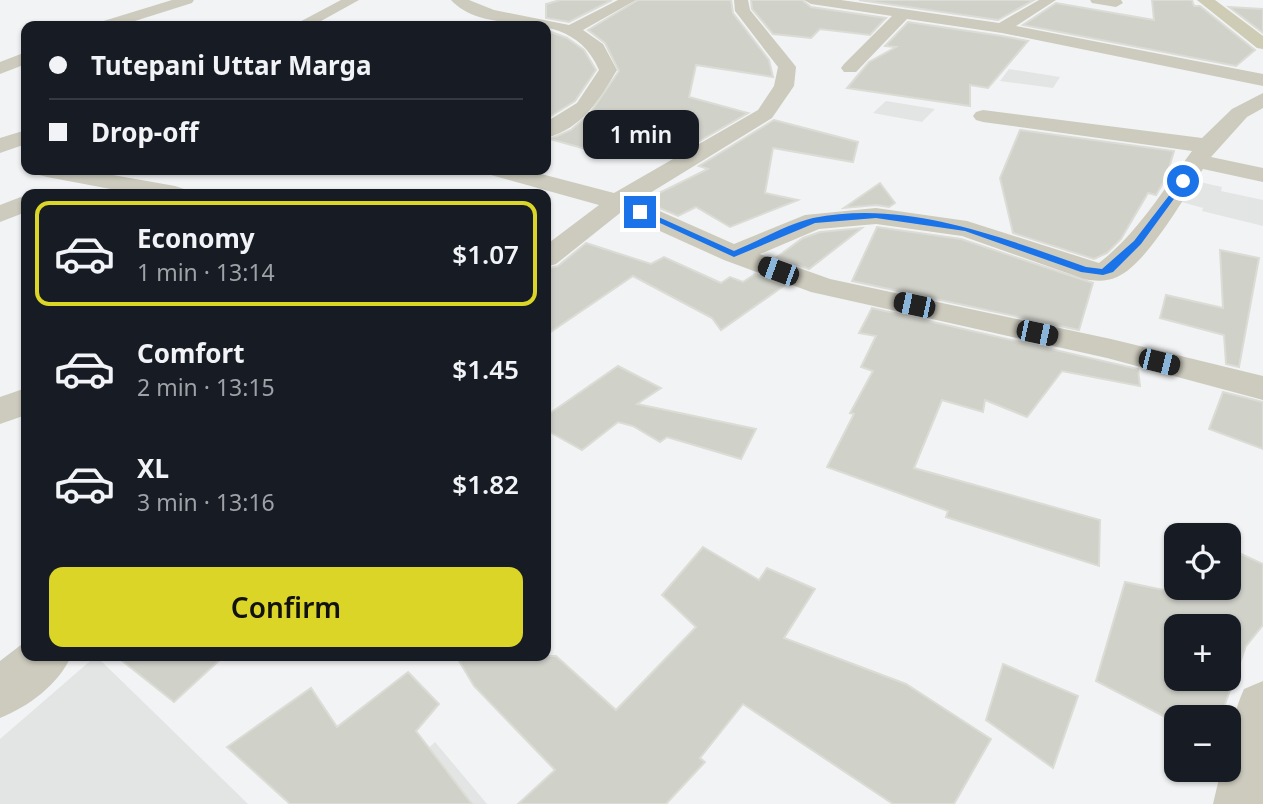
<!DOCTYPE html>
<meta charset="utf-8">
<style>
:root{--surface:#171b24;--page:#242831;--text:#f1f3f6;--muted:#9ea1a6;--line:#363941;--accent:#dad526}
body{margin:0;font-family:"Noto Sans",sans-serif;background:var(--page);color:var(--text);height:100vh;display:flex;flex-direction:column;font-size:26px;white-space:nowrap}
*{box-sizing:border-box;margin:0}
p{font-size:23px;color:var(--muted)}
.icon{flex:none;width:38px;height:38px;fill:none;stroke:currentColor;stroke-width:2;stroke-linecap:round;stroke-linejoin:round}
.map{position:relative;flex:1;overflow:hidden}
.panel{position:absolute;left:21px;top:189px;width:530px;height:472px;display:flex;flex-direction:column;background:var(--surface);border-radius:14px;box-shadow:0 2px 5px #0004}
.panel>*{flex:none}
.top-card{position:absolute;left:21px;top:21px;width:530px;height:154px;border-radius:14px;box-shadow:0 2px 5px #0004;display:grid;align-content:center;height:154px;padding:0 28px;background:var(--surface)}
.fabs{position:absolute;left:1164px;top:523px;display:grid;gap:14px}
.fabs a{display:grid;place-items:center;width:77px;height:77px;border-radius:14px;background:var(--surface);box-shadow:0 2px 5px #0004;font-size:35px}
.end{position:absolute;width:32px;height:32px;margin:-16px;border:9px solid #1a73e8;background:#fff;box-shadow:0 0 0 4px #fff}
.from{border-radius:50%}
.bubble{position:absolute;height:49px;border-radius:14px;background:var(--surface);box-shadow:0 2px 5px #0004;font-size:23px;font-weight:600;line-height:49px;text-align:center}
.car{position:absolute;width:21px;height:42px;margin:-21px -10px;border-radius:9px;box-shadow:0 0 5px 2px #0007;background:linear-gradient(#222 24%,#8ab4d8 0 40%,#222 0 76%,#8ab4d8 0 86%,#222 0)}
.top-card b{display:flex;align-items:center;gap:24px;height:66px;font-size:26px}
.top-card b+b{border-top:2px solid var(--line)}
.top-card i{width:18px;height:18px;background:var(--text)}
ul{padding:12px 0 0;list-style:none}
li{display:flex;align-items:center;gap:21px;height:105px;margin:0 14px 10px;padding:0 14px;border:4px solid transparent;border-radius:14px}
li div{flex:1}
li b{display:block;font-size:26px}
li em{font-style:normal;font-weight:600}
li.on{border-color:var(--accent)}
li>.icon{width:63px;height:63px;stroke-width:1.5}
.cta{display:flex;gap:14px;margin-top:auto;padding:14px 28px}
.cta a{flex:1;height:80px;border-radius:14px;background:var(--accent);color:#111;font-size:28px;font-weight:600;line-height:80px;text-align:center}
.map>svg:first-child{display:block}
</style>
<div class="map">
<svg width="1263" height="804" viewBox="0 0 1263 804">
<rect width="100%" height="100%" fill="#f2f3f4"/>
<g fill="#e3e5e5">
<path d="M1009 69 1060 77 1053 88 1000 81Z"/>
<path d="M886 101 935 109 922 122 873 113Z"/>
<path d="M1191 180 1222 187 1221 191 1263 200V226L1202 211 1203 208 1178 201Z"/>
<path d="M96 656 248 804H0V739Z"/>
<path d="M435 742 487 804H371Z"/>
</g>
<g fill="#d0d1c9" stroke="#dcdcd6" stroke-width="2" fill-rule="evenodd">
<path d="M560 0H612L569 22 546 18V4Z"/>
<path d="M638 0H731L733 13 769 60 773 77 696 65 689 97 748 113 670 158 624 144 600 153 550 139 571 130 590 113 619 71 605 43 588 30Z"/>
<path d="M751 0H802L811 7 886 18 870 35 820 29 811 38 773 34 752 9Z"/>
<path d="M859 0H1034L998 20Z"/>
<path d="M1152 0H1192L1194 6H1200L1255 50 1236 66 1023 25 1056 3 1154 20Z"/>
<path d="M1229 7 1263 9V33Z"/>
<path d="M908 22 1002 36 1028 41 988 88 970 85V106L847 88 869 62 896 47 885 46Z"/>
<path d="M546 30 567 38 584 50 596 70 575 101 546 119Z"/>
<path d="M774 120 858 142 853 162 773 148 765 193 798 200 730 227 696 207 678 216 643 201 708 169 699 166Z"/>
<path d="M1020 130 1174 151 1166 178 1156 195 1148 193 1121 239 1107 253 1094 259 1013 233 1000 178Z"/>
<path d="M880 183 895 203 889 207 876 205 844 208Z"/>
<path d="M877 227 961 239 1093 283 1079 330 852 281Z"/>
<path d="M862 228 809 269 777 257 803 238 820 232Z"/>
<path d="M586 243 651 264 664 257 721 283 730 277 743 282 755 274 785 285 721 330 712 318 633 276 546 335V269L558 266Z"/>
<path d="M1220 250 1259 258 1239 367 1226 364 1224 335 1160 318 1166 295 1223 308Z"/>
<path d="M872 308 1138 369 1140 386 1062 371 1027 417 985 400 983 412 942 400 914 468 1100 520 1099 566 946 517 948 511 827 467 854 414 850 413 873 371 861 367 876 336 859 333Z"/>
<path d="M618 366 661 388 637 404 756 429 741 459 667 437 660 442 633 426 618 422 582 450 546 430V416Z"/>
<path d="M1223 392 1263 402V449L1209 429Z"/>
<path d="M703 547 759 580 767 568 815 589 784 638 906 684 991 739 954 804H893L743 704 700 758 705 762 666 804H518L555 770 474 686 456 656H556L616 710 696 627 662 595Z"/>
<path d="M1228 548 1263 564V625L1246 646 1220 718H1167L1096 681 1125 582 1168 591 1176 578V588H1228ZM1176 626H1228V679H1176Z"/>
<path d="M116 656H224L174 702Z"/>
<path d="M1003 664 1078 696 1053 768 986 720Z"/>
<path d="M408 672 439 704 416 731 472 804H290L227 747 311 688 337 727Z"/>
</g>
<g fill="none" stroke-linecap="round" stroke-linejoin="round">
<g fill="#cdcbbe" fill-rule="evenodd">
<path d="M172 0H194L192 3 119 26H95L97 23Z"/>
<path d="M341 0H359L312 26H292Z"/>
<path d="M451 0H469L494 10 569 25 618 0H636L583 30 603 44 617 70C599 100 583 128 546 138V122L577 103 599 70C569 0 490 42 451 0Z"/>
<path d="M734 0H748L750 10 793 63 796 67 794 86 772 118 637 201 734 244 805 215 876 208 967 221 1099 263C1138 233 1163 190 1192 151L983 122 976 120 973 116 976 112 983 110 1202 138 1232 109 1263 93V108L1247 117 1211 157 1263 168V182L1203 169C1184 197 1147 264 1117 277 1106 282 1095 281 1084 279L962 236 876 224 819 229 760 254 830 279 1111 339 1263 376V400L1107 358 811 292 724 260 620 213 556 264 546 267V245L599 205 491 175 487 170H526L614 193 758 110 774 86 778 67 735 11Z"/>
<path d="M804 0H841L999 23 1039 0H1056L1016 26 1263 74V86L1002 33 907 19 856 72H844L841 68 844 64 892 16 811 4Z"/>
<path d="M1090 0H1121L1123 3 1116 7 1092 3Z"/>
<path d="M26 52V64L0 74V62Z"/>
<path d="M26 130V144L0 153V138Z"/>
<path d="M35 170H85L175 186 184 189 188 194H137L47 177 39 175Z"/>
<path d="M26 195V212L0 222V205Z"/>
<path d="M26 388V415L0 424V397Z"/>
<path d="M26 641V656H71C59 684 28 707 0 718V661Z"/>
<path d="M1263 681V804H1213L1221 770H1228C1228 741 1232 716 1244 689Z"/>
</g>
<path fill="#ceccb4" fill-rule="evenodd" d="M1197 0H1215L1263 36V49L1257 48Z"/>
</g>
<path fill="#1a73e8" d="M1181 180 1187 181 1141 244 1113 272 1103 275 1081 272 965 231 876 218 815 223 734 257 636 212 643 210 734 251C759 241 787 224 813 218 906 199 1000 237 1086 267L1102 269 1134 241Z"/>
</svg>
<div class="fabs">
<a><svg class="icon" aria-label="locate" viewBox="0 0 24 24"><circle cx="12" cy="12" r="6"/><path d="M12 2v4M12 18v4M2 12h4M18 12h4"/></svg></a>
<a>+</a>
<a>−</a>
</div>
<i class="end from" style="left:1183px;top:181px"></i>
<i class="end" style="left:640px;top:212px"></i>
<div class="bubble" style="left:583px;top:110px;width:116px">1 min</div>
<i class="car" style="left:778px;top:271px;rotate:290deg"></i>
<i class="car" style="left:914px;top:305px;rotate:282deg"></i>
<i class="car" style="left:1037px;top:333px;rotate:102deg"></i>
<i class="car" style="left:1159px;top:362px;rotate:104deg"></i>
<div class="top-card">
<b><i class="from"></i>Tutepani Uttar Marga</b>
<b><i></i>Drop-off</b>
</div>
<section class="panel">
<ul>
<li class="on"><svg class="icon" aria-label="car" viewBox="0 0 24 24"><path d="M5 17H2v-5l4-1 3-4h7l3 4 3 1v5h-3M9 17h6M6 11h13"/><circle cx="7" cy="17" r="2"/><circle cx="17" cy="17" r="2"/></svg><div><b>Economy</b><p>1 min · 13:14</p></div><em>$1.07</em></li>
<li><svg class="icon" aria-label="car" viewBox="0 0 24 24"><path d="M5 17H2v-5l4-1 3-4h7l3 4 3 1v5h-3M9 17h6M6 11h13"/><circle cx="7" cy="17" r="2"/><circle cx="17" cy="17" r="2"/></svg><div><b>Comfort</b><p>2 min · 13:15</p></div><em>$1.45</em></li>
<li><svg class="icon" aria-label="car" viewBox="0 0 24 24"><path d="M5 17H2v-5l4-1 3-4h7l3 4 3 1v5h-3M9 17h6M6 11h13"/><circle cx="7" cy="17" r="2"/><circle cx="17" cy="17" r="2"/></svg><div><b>XL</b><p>3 min · 13:16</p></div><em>$1.82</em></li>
</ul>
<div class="cta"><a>Confirm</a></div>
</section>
</div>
